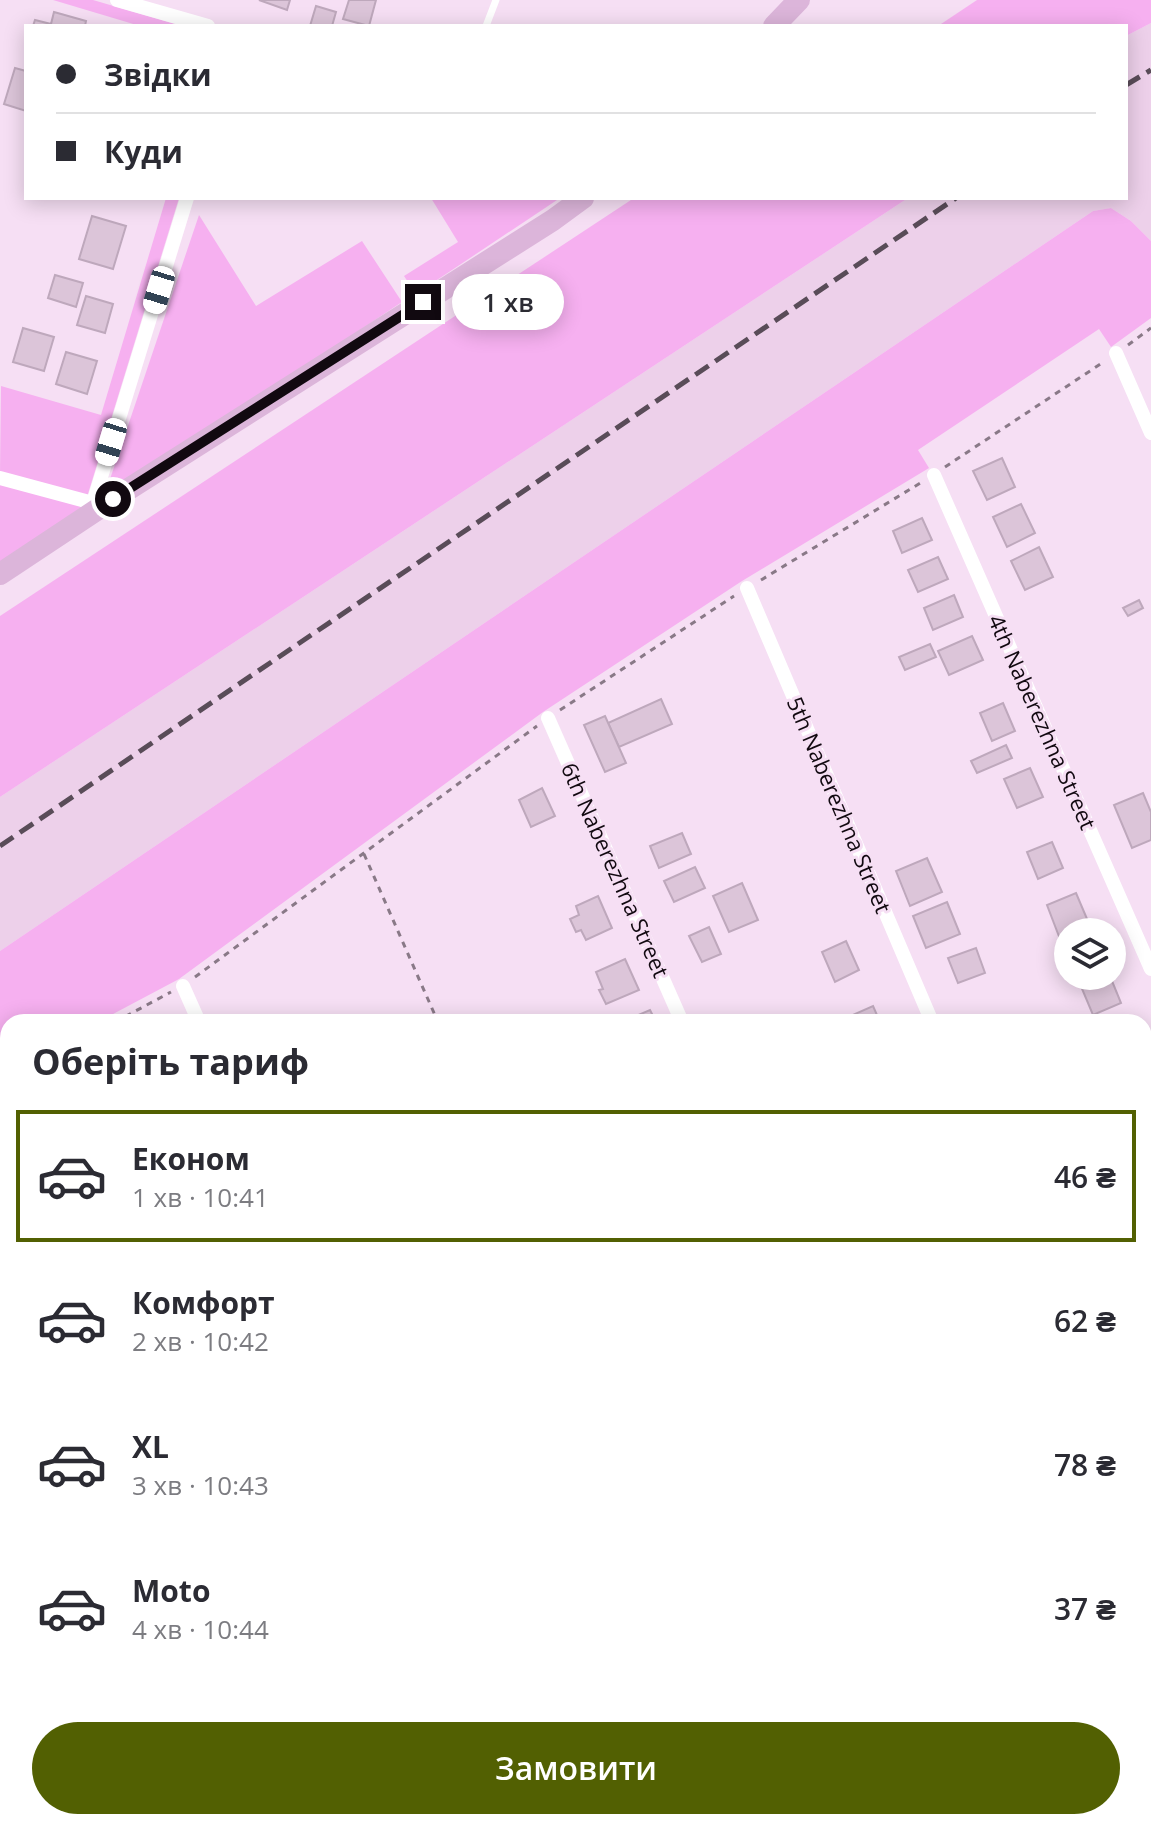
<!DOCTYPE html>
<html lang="uk">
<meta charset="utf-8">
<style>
:root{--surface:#fff;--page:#f2f2f3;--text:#2b2b33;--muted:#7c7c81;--line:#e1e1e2;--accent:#526002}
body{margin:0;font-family:"Open Sans",sans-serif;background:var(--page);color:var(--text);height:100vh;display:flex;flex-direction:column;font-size:30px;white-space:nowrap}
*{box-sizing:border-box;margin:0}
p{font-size:26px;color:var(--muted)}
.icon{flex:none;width:44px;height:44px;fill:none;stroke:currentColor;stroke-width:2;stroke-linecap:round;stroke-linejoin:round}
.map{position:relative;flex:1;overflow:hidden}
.drawer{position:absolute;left:0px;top:1014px;width:1152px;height:816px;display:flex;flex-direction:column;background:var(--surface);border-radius:24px 24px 0 0;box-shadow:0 4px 20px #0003}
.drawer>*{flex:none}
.hud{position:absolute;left:24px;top:24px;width:1104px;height:176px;border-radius:0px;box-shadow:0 4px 20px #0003;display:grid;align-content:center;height:176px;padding:0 32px;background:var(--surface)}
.buttons{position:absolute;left:1054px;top:918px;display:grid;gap:16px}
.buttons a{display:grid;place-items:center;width:72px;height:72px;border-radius:50%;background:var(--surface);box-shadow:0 4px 20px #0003;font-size:40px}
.end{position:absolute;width:36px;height:36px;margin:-18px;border:10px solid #110910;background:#fff;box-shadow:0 0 0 4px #fff}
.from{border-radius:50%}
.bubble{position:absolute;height:56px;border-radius:28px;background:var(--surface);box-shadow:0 4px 20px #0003;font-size:26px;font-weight:600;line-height:56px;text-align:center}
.car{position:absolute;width:24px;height:48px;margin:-24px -12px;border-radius:10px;box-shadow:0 0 6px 2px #0007;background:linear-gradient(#fff 24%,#345 0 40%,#fff 0 76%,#345 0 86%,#fff 0)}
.hud b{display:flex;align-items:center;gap:28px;height:76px;font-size:30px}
.hud b+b{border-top:2px solid var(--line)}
.hud i{width:20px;height:20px;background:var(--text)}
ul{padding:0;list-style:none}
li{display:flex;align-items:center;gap:24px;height:132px;margin:0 16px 12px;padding:0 16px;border:4px solid transparent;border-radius:0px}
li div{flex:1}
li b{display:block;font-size:30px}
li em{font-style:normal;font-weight:600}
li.active{border-color:var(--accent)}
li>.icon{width:72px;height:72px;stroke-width:1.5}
h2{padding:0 32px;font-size:36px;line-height:96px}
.button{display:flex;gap:16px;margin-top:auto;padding:16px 32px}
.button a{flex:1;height:92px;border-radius:48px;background:var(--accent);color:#fff;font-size:32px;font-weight:600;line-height:92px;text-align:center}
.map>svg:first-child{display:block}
</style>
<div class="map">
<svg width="1151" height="1830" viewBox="0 0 1151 1830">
<rect width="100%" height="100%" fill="#f6dff4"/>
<path fill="#edd0ea" d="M1151 23V241L1131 221 1111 208 1093 211 0 951V797L908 198H1126V36Z"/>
<g fill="#f6b0f0">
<path d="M53 0H93L182 26H140Z"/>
<path d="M977 0H1151V23L1126 36V26H938Z"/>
<path d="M166 198H179L87 497 0 473 1 386 101 415Z"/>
<path d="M431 198H560L416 294 404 276 458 242Z"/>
<path d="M634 198H908L0 797V616Z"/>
<path d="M1111 208 1131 221 1151 241V318L1111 347 1099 329 918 450 929 468 742 581 543 712 179 979 98 1022H8V1090L0 1101V951L1093 211Z"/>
<path d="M199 215 256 306 362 241 402 302 115 493 108 485Z"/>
<path d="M0 483 89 508 0 565Z"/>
<path d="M1151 1243V1392L1144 1393V1244Z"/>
<path d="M8 1450V1607L0 1609V1452Z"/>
</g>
<g fill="#dcc5d9" stroke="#bea8bc" stroke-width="2">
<path d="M259 0H290L287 10Z"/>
<path d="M349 0H376L369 26 343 19Z"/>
<path d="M316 6 336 12 332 26H310Z"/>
<path d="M54 12 86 21 85 26H33L35 20 51 24Z"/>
<path d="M15 68 26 71V111L4 104Z"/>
<path d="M92 216 126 226 113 269 79 259Z"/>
<path d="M55 275 83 283 76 307 48 298Z"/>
<path d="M86 296 113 304 105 333 77 325Z"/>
<path d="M23 328 54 337 44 371 13 362Z"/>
<path d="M66 352 97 361 87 394 56 384Z"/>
<path d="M1002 458 1015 487 987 500 973 471Z"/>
<path d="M1021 504 1035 533 1007 547 993 517Z"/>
<path d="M922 518 932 540 902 553 893 531Z"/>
<path d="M1039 547 1053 577 1025 590 1011 561Z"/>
<path d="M938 557 948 579 918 592 908 570Z"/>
<path d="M954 595 963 617 933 630 924 608Z"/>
<path d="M1139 600 1143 608 1128 616 1123 608Z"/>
<path d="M972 636 983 660 949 675 938 651Z"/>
<path d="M930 644 936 657 905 670 899 657Z"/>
<path d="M661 699 672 724 619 747 608 723Z"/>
<path d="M1003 703 1015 731 992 741 980 713Z"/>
<path d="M605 716 626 763 605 772 584 725Z"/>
<path d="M1006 745 1012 758 977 773 971 761Z"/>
<path d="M1030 768 1043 797 1017 808 1004 779Z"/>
<path d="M542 788 555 816 531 827 519 800Z"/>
<path d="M1143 793 1151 812V840L1132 848 1114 805Z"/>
<path d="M682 833 691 854 659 868 650 846Z"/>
<path d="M1052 842 1063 868 1038 879 1027 852Z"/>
<path d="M927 858 942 892 910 906 896 871Z"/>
<path d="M695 867 705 888 674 902 664 881Z"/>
<path d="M742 883 758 920 729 932 713 896Z"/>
<path d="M1076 893 1090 926 1076 932H1068V936L1060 939 1047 905Z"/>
<path d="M598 896 612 928 586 940 581 930 576 932 570 919 579 915 576 906Z"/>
<path d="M947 902 960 934 926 948 913 916Z"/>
<path d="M709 927 721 954 702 962 689 936Z"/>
<path d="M846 941 859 970 835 982 822 952Z"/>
<path d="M976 948 985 973 958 983 948 958Z"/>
<path d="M625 959 639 990 606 1004 599 990 603 989 596 972Z"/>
<path d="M1098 976H1110L1121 1003 1093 1015 1080 984Z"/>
<path d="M873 1006 880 1022H848L846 1018Z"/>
<path d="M650 1010 656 1022H622Z"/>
<path d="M0 1183 8 1200V1240L0 1243Z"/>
<path d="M1151 1617V1647L1150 1648 1144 1635V1620Z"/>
<path d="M239 1822H271L274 1830H242Z"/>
<path d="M484 1822H513L516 1827 488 1830Z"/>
<path d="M584 1822H610L612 1825 599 1830H588Z"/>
<path d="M824 1822H859L863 1830H827Z"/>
<path d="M937 1822H975L977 1830H940Z"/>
</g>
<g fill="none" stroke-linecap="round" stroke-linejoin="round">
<g stroke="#897987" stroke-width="3" stroke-dasharray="6 6" stroke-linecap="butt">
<path d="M1128 345 1151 328"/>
<path d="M945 467 1105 361"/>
<path d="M761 580 922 482"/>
<path d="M560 710 734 596"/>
<path d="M364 854 438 1022"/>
<path d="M195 977 537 726"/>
<path d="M115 1022 171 992"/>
</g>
<path stroke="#fff" stroke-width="7" d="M486 26 496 0"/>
<g stroke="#fff" stroke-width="14">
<path d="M117 0 208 26"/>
<path d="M1116 353 1151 433"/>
<path d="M934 475 1151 969"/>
<path d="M0 478 93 503 100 502"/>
<path d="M93 503 187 198"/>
<path d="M747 588 932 1022"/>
<path d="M548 718 682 1022"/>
<path d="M183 986 199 1022"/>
<path d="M0 1119 8 1137"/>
<path d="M1144 1520 1151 1537"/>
<path d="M0 1673 8 1691"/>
<path d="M1144 1711 1151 1705"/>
<path d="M64 1822 68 1830"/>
<path d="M303 1822 306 1830"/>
<path d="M550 1822 554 1830"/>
<path d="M788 1822 792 1830"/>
<path d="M1034 1822 1037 1830"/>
<path d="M1011 1830 1020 1822"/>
</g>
<g stroke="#dcb5da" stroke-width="22">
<path d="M774 26 799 0"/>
<path d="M0 574 113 499 553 220 583 198"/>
</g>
<g stroke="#594c58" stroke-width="5" stroke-dasharray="16 8" stroke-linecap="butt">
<path d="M1126 85 1151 70"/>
<path d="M0 846 956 198"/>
</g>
</g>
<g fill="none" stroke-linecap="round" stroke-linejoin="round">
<path stroke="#110910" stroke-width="10" d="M113 499 423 302"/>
</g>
<g text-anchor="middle" stroke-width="6" stroke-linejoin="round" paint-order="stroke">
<g font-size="22" fill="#110910" stroke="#f6dff4">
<text transform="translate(1042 722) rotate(66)" y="8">4th Naberezhna Street</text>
<text transform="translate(839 805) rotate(67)" y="8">5th Naberezhna Street</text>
<text transform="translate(615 870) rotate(66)" y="8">6th Naberezhna Street</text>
</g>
</g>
</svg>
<div class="buttons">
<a><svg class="icon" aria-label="layers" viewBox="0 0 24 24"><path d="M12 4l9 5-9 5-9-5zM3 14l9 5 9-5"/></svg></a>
</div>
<i class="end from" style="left:113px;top:499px"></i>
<i class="end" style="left:423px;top:302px"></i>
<div class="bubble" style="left:452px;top:274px;width:112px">1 хв</div>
<i class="car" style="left:159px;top:290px;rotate:197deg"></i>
<i class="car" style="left:111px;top:442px;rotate:197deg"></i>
<div class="hud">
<b><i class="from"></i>Звідки</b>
<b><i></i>Куди</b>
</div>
<section class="drawer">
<h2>Оберіть тариф</h2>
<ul>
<li class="active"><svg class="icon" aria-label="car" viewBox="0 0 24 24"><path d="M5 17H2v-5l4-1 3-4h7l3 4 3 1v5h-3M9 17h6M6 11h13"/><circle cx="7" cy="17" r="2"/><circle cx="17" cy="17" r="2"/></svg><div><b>Економ</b><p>1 хв · 10:41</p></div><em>46 ₴</em></li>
<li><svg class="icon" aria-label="car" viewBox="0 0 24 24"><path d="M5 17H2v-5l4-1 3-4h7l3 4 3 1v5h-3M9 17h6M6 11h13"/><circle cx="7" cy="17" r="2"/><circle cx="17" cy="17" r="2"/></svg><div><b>Комфорт</b><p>2 хв · 10:42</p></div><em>62 ₴</em></li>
<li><svg class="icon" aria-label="car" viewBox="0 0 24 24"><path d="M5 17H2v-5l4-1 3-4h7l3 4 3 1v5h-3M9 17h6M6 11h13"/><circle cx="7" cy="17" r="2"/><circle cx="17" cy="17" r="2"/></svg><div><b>XL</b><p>3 хв · 10:43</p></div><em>78 ₴</em></li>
<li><svg class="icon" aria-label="car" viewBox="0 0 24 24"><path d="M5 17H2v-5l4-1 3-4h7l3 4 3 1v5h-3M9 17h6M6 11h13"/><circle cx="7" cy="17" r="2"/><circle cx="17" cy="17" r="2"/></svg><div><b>Moto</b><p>4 хв · 10:44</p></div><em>37 ₴</em></li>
</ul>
<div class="button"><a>Замовити</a></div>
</section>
</div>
